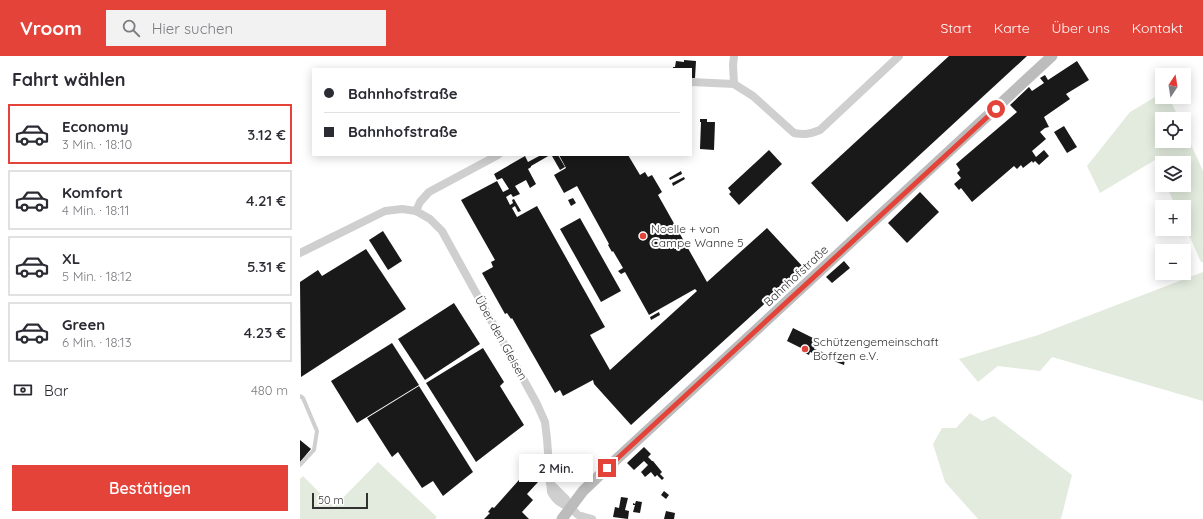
<!DOCTYPE html>
<html lang="de">
<meta charset="utf-8">
<style>
:root{--surface:#fff;--page:#f2f2f3;--text:#2b2b33;--muted:#7c7c81;--line:#e1e1e2;--accent:#e44339}
body{margin:0;font-family:Quicksand,sans-serif;background:var(--page);color:var(--text);height:100vh;display:flex;flex-direction:column;font-size:15px;white-space:nowrap}
*{box-sizing:border-box;margin:0}
p{font-size:13px;color:var(--muted)}
.icon{flex:none;width:22px;height:22px;fill:none;stroke:currentColor;stroke-width:2;stroke-linecap:round;stroke-linejoin:round}
.map{position:relative;flex:1;overflow:hidden}
.sheet{display:flex;flex-direction:column;background:var(--surface);width:300px}
.sheet>*{flex:none}
.top-card{position:absolute;left:12px;top:12px;width:380px;height:88px;border-radius:0px;box-shadow:0 2px 10px #0003;display:grid;align-content:center;height:88px;padding:0 12px;background:var(--surface)}
.needle{width:26px;rotate:12deg}
.buttons{position:absolute;left:855px;top:12px;display:grid;gap:8px}
.buttons a{display:grid;place-items:center;width:36px;height:36px;border-radius:0px;background:var(--surface);box-shadow:0 2px 10px #0003;font-size:20px}
.scale{position:absolute;left:12px;bottom:10px;width:56px;box-sizing:border-box;padding-left:4px;border:2px solid #323232;border-top:0;font-size:11px;line-height:14px;white-space:nowrap;color:#323232;-webkit-text-stroke:3px #fff;paint-order:stroke}
.end{position:absolute;width:18px;height:18px;margin:-9px;border:5px solid #e44339;background:#fff;box-shadow:0 0 0 2px #fff}
.from{border-radius:50%}
.bubble{position:absolute;height:28px;border-radius:0px;background:var(--surface);box-shadow:0 2px 10px #0003;font-size:13px;font-weight:600;line-height:28px;text-align:center}
.top-card b{display:flex;align-items:center;gap:14px;height:38px;font-size:15px}
.top-card b+b{border-top:1px solid var(--line)}
.top-card i{width:10px;height:10px;background:var(--text)}
ul{padding:0;list-style:none}
li{display:flex;align-items:center;gap:12px;height:60px;margin:0 8px 6px;padding:0 4px;border:2px solid var(--line);border-radius:0px}
li div{flex:1}
li b{display:block;font-size:15px}
li em{font-style:normal;font-weight:600}
li.active{border-color:var(--accent)}
li>.icon{width:36px;height:36px;stroke-width:1.5}
h2{padding:0 12px;font-size:18px;line-height:48px}
.pay{display:flex;align-items:center;gap:10px;height:44px;padding:0 12px;font-size:15px}
.pay p{margin-inline-start:auto}
.cta{display:flex;gap:8px;margin-top:auto;padding:8px 12px}
.cta a{flex:1;height:46px;border-radius:0px;background:var(--accent);color:#fff;font-size:16px;font-weight:600;line-height:46px;text-align:center}
header{display:flex;align-items:center;gap:24px;box-sizing:border-box;height:56px;padding:0 20px;background:var(--accent);color:#fff}
header strong{font-size:19px}
nav{display:flex;gap:22px;margin-inline-start:auto;font-size:14px}
.search{width:280px;height:36px;background:var(--page);display:flex;align-items:center;gap:10px;box-sizing:border-box;padding:0 14px;border-radius:0px;color:var(--muted);font-size:15px}
main{display:flex;flex:1;min-height:0}
.map>svg:first-child{display:block}
</style>
<header>
<strong>Vroom</strong>
<div class="search"><svg class="icon" aria-label="search" viewBox="0 0 24 24"><circle cx="10" cy="10" r="6"/><path d="M15 15l6 6"/></svg>Hier suchen</div>
<nav><a>Start</a><a>Karte</a><a>Über uns</a><a>Kontakt</a></nav>
</header>
<main>
<section class="sheet">
<h2>Fahrt wählen</h2>
<ul>
<li class="active"><svg class="icon" aria-label="car" viewBox="0 0 24 24"><path d="M5 17H2v-5l4-1 3-4h7l3 4 3 1v5h-3M9 17h6M6 11h13"/><circle cx="7" cy="17" r="2"/><circle cx="17" cy="17" r="2"/></svg><div><b>Economy</b><p>3 Min. · 18:10</p></div><em>3.12 €</em></li>
<li><svg class="icon" aria-label="car" viewBox="0 0 24 24"><path d="M5 17H2v-5l4-1 3-4h7l3 4 3 1v5h-3M9 17h6M6 11h13"/><circle cx="7" cy="17" r="2"/><circle cx="17" cy="17" r="2"/></svg><div><b>Komfort</b><p>4 Min. · 18:11</p></div><em>4.21 €</em></li>
<li><svg class="icon" aria-label="car" viewBox="0 0 24 24"><path d="M5 17H2v-5l4-1 3-4h7l3 4 3 1v5h-3M9 17h6M6 11h13"/><circle cx="7" cy="17" r="2"/><circle cx="17" cy="17" r="2"/></svg><div><b>XL</b><p>5 Min. · 18:12</p></div><em>5.31 €</em></li>
<li><svg class="icon" aria-label="car" viewBox="0 0 24 24"><path d="M5 17H2v-5l4-1 3-4h7l3 4 3 1v5h-3M9 17h6M6 11h13"/><circle cx="7" cy="17" r="2"/><circle cx="17" cy="17" r="2"/></svg><div><b>Green</b><p>6 Min. · 18:13</p></div><em>4.23 €</em></li>
</ul>
<div class="pay"><svg class="icon" aria-label="cash" viewBox="0 0 24 24"><path d="M3 7h18v10H3z"/><circle cx="12" cy="12" r="2"/></svg>Bar<p>480 m</p></div>
<div class="cta"><a>Bestätigen</a></div>
</section>
<div class="map">
<svg width="903" height="463" viewBox="0 0 903 463">
<rect width="100%" height="100%" fill="#fff"/>
<g fill="#e3ebde">
<path d="M862 37V41H869L879 63H862V85H884V73L903 115V206H901L884 168V151H876L866 129H884V107H862V120L855 104 800 137 787 110 830 56Z"/>
<path d="M903 216V345L752 301 740 315 698 310 678 326 659 303 738 279Z"/>
<path d="M670 357 682 365 694 360 772 419 761 463H678L645 426 633 388 642 372H656Z"/>
<path d="M78 406 137 461 135 463H0V423L3 420 34 451Z"/>
</g>
<g fill="#191919">
<path d="M649 0H727L547 166 511 127Z"/>
<path d="M384 4 396 5 395 22H391V13H373V11H375L376 5 384 6Z"/>
<path d="M777 5 789 24 766 38 770 43 744 61 749 71 745 72 740 76 746 83 732 95 736 101 744 94 749 100 739 109 735 105 733 107 732 105 723 112 721 109 717 113 714 110 672 146 661 132 659 134 654 128 661 122 657 117 660 114 656 108 717 56 710 49 729 31 732 35 744 27 740 22 745 19 748 24Z"/>
<path d="M400 63H407V66H415L414 94 400 93 401 66H400Z"/>
<path d="M764 70 777 91 767 97 754 76Z"/>
<path d="M469 94 482 108 439 149 429 138 431 136 428 132Z"/>
<path d="M241 99H250L231 110V111L228 113 236 128 230 132 226 124 215 130 220 138 213 141 211 138 206 141 210 149 213 147 212 144 214 143 221 155 218 156 215 150 212 152 217 161 237 150 305 271 290 279 310 314 397 235 395 233 349 259 325 216 321 218 318 215 323 212 313 195 312 196 308 189 309 188 277 130 264 137 254 119 266 112 259 99H328L340 119 345 116 348 121 352 119 362 136 358 139 407 226 467 172 504 212 331 369 294 328 293 324 263 340 260 334 255 337 212 262 211 263 207 257 205 258 182 217 193 211 191 206 195 204 161 144 197 125 203 136 209 133 202 122 197 124 194 118 225 100 228 106Z"/>
<path d="M254 99H258L265 111 260 114 252 100Z"/>
<path d="M381 115 382 118 370 124 369 122Z"/>
<path d="M384 121 385 123 373 130 372 127Z"/>
<path d="M620 136 639 156 607 187 588 167Z"/>
<path d="M273 142 276 147 271 150 268 144Z"/>
<path d="M280 162 321 235 301 246 260 173Z"/>
<path d="M83 175 102 205 88 214 69 184Z"/>
<path d="M66 193 106 253 1 321 0 226 18 214 22 220Z"/>
<path d="M544 205 550 212 532 227 526 221Z"/>
<path d="M154 247 180 288 125 324 98 283Z"/>
<path d="M359 256 360 259 351 264 350 261Z"/>
<path d="M493 272 517 284 514 293 545 304 544 309 510 296 509 299 503 296 505 294 487 285Z"/>
<path d="M92 287 119 329 57 367 31 325Z"/>
<path d="M183 292 204 326 200 330 224 369 176 406 126 327Z"/>
<path d="M119 330 173 416 143 440 133 425 122 432 98 396 92 401 67 362Z"/>
<path d="M0 384 11 393 0 406Z"/>
<path d="M344 391 351 398 348 401 352 405H353L362 416 360 418 364 422 362 424 357 419 355 421 351 416 345 421 341 416 348 409 344 405 334 414 327 407Z"/>
<path d="M227 415 238 426 227 438 233 444 222 456 229 463H184L190 457 188 456 192 451 194 452Z"/>
<path d="M364 435 369 439 366 443 361 439Z"/>
<path d="M321 441 328 442 325 454 329 455 328 463 313 461 315 451 319 452Z"/>
<path d="M336 445 342 446 340 457 333 456 335 449H333V447L335 448Z"/>
<path d="M366 455 375 457 374 463H364Z"/>
</g>
<g fill="none" stroke-linecap="round" stroke-linejoin="round">
<path stroke="#cfcfcf" stroke-width="4" d="M0 340 3 342 17 375 14 394 0 409"/>
<g stroke="#cfcfcf" stroke-width="8">
<path d="M391 26 434 28 453 40 494 77C504 79 510 78 520 74L599 0"/>
<path d="M434 28 433 9 434 0"/>
<path d="M116 155 120 146 129 136 198 99"/>
<path d="M0 197 85 155 102 153 116 155 130 163 142 175 237 348 245 366 247 383 251 436C256 445 261 448 270 451"/>
<path d="M250 427 266 443 270 451 278 459 292 463"/>
</g>
<path stroke="#bcbcbc" stroke-width="11" d="M262 463 283 435 307 412 752 0"/>
</g>
<g fill="none" stroke-linecap="round" stroke-linejoin="round">
<path stroke="#e44339" stroke-width="5" d="M307 412 696 53"/>
</g>
<g fill="#e44339" stroke="#fff" stroke-width="1.5">
<circle cx="343" cy="180" r="4"/>
<circle cx="505" cy="293" r="4"/>
</g>
<g text-anchor="middle" stroke-width="4" stroke-linejoin="round" paint-order="stroke">
<g font-size="12" fill="#323232" stroke="#fff" text-anchor="start">
<text x="351" y="177">Noelle + von<tspan x="351" dy="14">Campe Wanne 5</tspan></text>
<text x="513" y="290">Schützengemeinschaft<tspan x="513" dy="14">Boffzen e.V.</tspan></text>
</g>
<g font-size="12" fill="#323232" stroke="#fff">
<text transform="translate(496 220) rotate(-43)" y="4">Bahnhofstraße</text>
<text transform="translate(201 282) rotate(61)" y="4">Über den Gleisen</text>
</g>
</g>
</svg>
<div class="buttons">
<a><svg class="needle" viewBox="-14 -14 28 28"><path d="M0-13l5 13h-10z" fill="#e53935"/><path d="M0 13l5-13h-10z" fill="#7c7c81"/></svg></a>
<a><svg class="icon" aria-label="locate" viewBox="0 0 24 24"><circle cx="12" cy="12" r="6"/><path d="M12 2v4M12 18v4M2 12h4M18 12h4"/></svg></a>
<a><svg class="icon" aria-label="layers" viewBox="0 0 24 24"><path d="M12 4l9 5-9 5-9-5zM3 14l9 5 9-5"/></svg></a>
<a>+</a>
<a>−</a>
</div>
<div class="scale">50 m</div>
<i class="end from" style="left:696px;top:53px"></i>
<i class="end" style="left:307px;top:412px"></i>
<div class="bubble" style="left:219px;top:398px;width:74px">2 Min.</div>
<div class="top-card">
<b><i class="from"></i>Bahnhofstraße</b>
<b><i></i>Bahnhofstraße</b>
</div>
</div>
</main>
